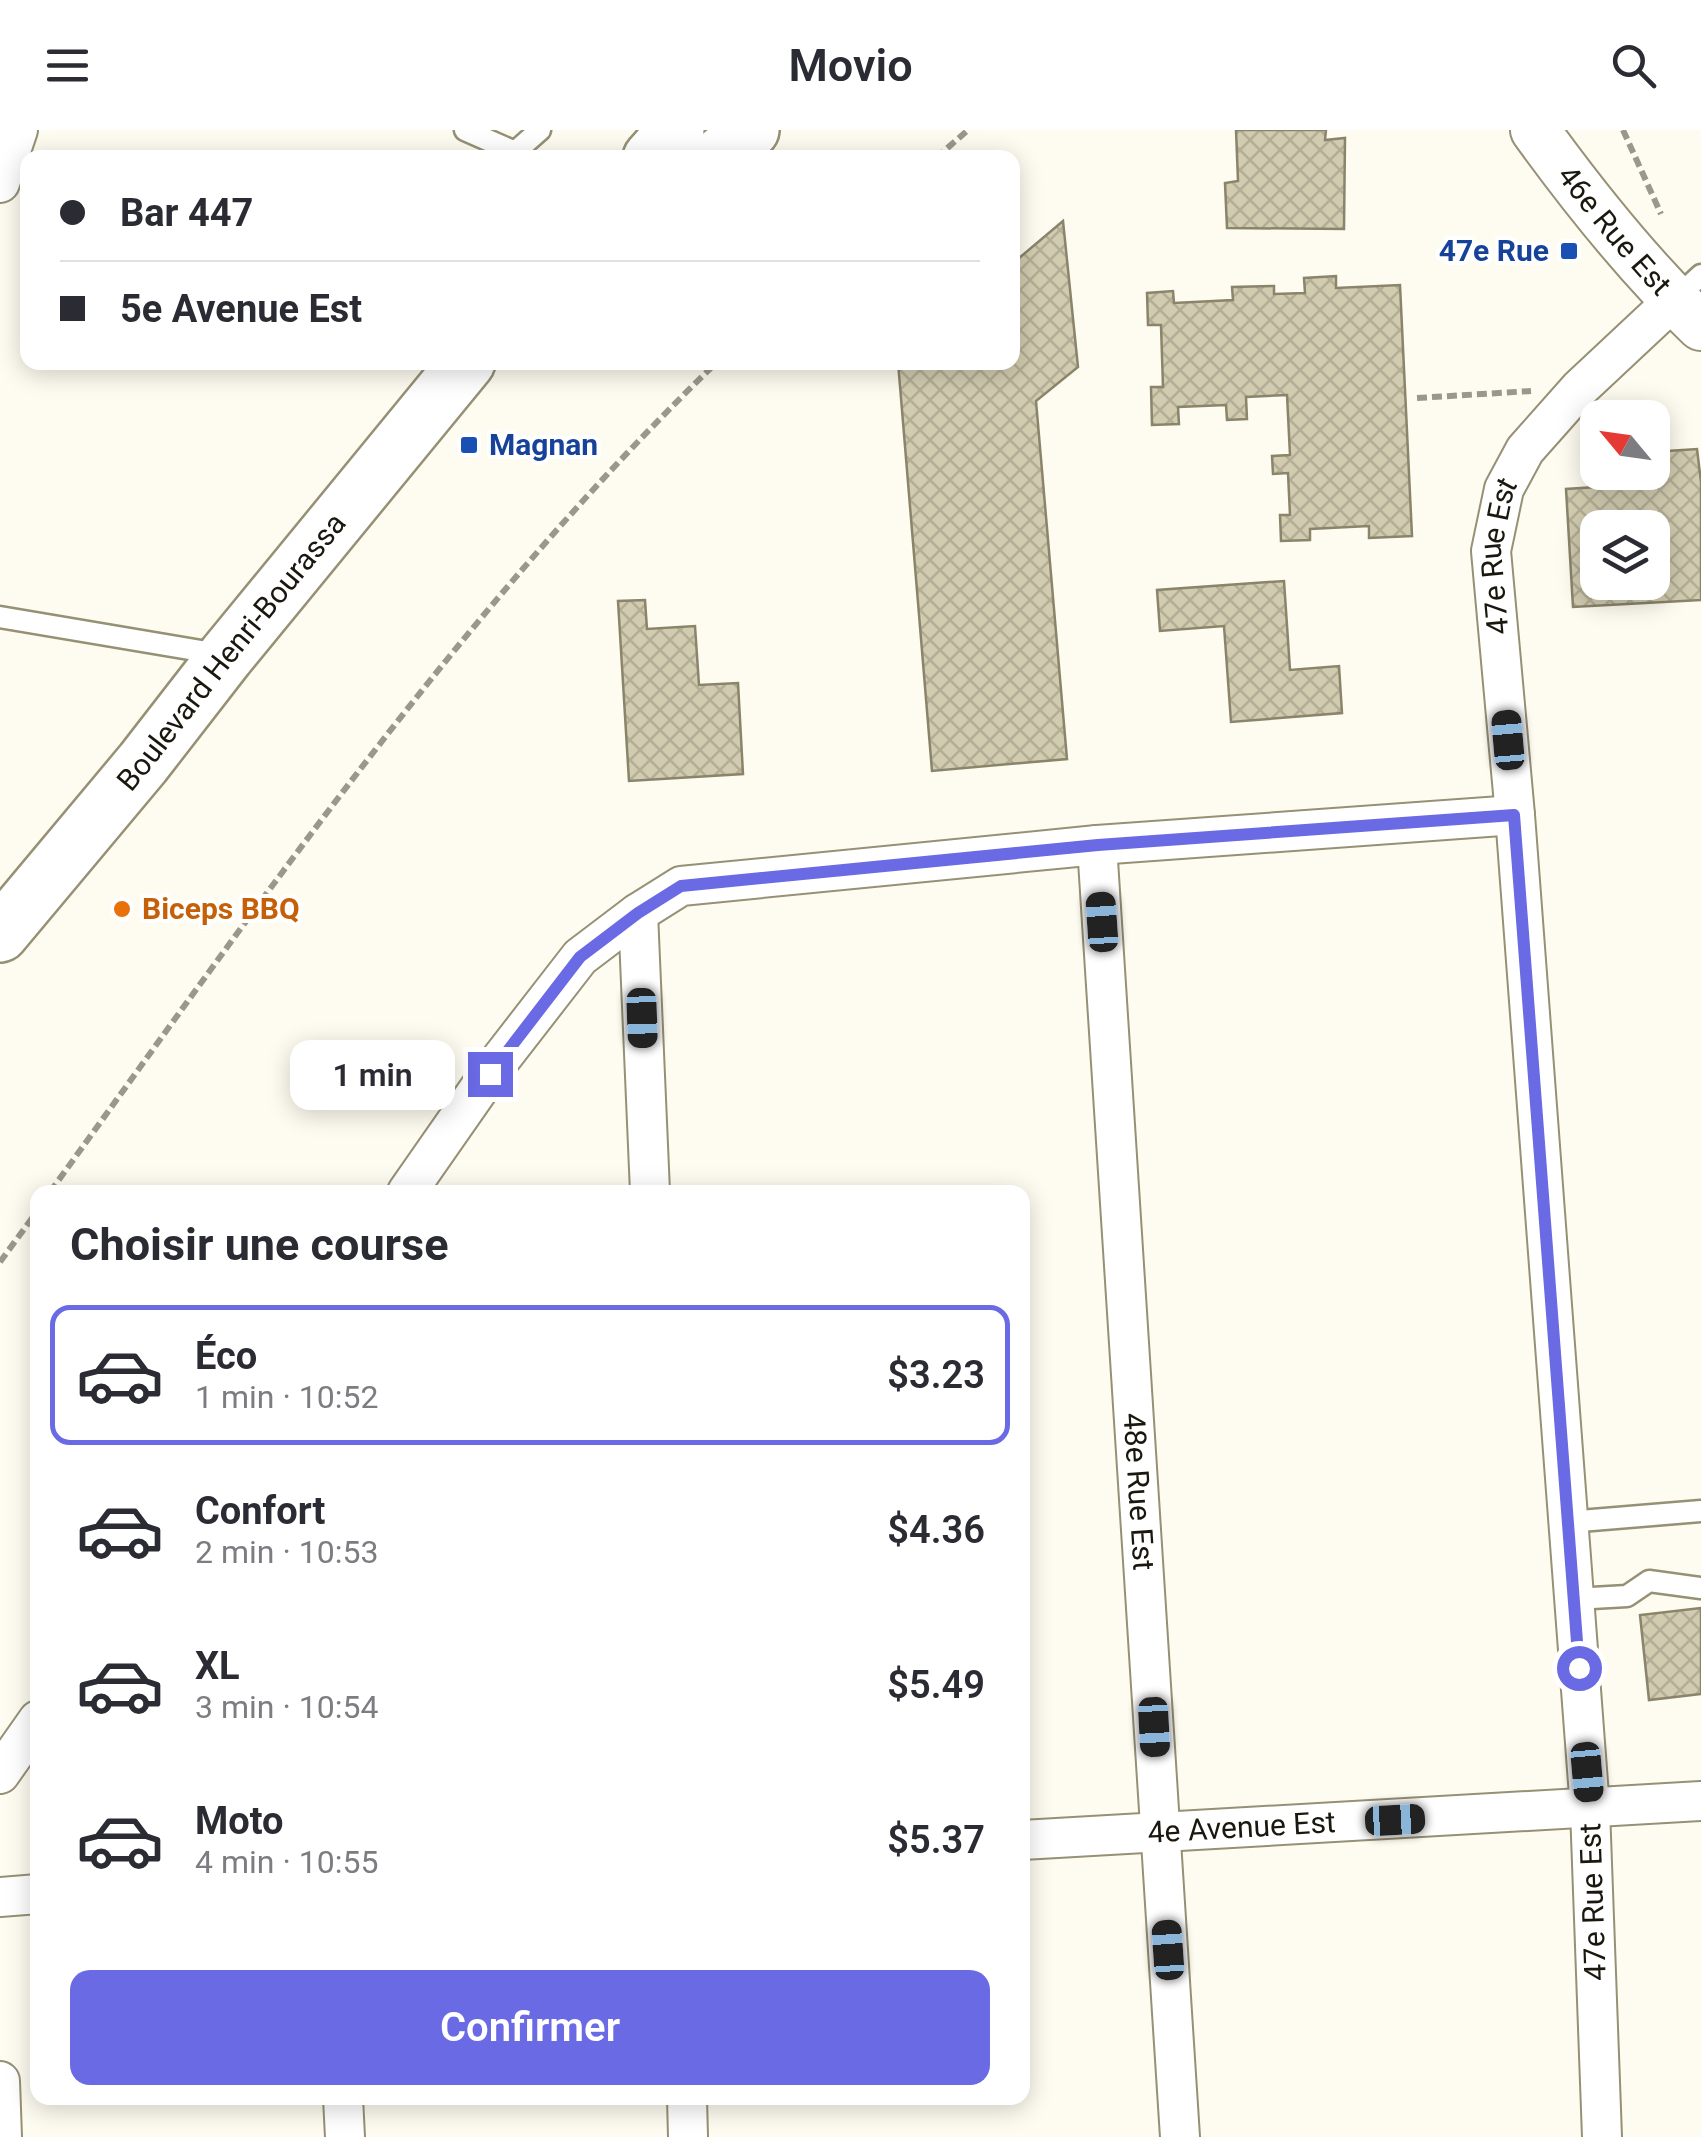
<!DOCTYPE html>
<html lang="fr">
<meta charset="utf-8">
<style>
:root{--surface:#fff;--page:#f2f2f3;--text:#2b2b33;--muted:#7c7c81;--line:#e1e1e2;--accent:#696ae4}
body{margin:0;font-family:Roboto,sans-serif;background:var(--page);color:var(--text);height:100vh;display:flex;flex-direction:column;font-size:38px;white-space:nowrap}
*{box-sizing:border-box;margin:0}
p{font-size:32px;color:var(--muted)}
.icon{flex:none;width:55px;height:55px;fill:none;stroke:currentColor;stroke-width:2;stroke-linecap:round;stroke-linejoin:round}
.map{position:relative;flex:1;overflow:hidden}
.panel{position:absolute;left:30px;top:1055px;width:1000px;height:920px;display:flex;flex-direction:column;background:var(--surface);border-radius:20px;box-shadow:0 5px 25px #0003}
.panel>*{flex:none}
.banner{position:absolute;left:20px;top:20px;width:1000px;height:220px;border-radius:20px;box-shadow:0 5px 25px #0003;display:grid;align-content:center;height:220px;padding:0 40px;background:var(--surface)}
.needle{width:65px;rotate:299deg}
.fabs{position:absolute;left:1580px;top:270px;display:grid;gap:20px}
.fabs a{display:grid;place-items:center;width:90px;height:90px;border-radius:20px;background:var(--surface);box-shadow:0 5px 25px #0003;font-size:50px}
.end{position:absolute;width:45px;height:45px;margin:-22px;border:12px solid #696ae4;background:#fff;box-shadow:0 0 0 5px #fff}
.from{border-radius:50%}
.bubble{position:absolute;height:70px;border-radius:20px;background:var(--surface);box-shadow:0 5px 25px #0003;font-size:32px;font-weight:600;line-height:70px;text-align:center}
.car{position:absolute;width:30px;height:60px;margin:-30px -15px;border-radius:12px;box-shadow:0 0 8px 2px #0007;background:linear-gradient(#222 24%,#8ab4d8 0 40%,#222 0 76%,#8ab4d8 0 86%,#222 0)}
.banner b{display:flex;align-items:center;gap:35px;height:95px;font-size:38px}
.banner b+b{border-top:2px solid var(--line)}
.banner i{width:25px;height:25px;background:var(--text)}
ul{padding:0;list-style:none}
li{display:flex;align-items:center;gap:30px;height:140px;margin:0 20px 15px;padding:0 20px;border:5px solid transparent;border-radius:20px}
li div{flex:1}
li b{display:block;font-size:38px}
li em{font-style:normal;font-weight:600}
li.active{border-color:var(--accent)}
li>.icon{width:90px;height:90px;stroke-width:1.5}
h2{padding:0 40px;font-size:45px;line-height:120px}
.cta{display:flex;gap:20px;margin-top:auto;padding:20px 40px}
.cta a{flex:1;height:115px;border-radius:20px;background:var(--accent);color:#fff;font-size:40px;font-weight:600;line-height:115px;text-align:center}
header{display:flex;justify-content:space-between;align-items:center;height:130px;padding:0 40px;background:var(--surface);font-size:45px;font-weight:600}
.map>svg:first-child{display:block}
</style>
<header><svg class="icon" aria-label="menu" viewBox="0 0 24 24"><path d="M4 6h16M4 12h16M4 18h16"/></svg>Movio<svg class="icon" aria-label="search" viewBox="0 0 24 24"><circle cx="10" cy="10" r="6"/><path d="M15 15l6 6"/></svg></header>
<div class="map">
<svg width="1701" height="2007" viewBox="0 0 1701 2007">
<defs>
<pattern id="building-cross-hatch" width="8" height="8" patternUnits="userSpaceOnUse" patternTransform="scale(2.5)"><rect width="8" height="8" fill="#d1cbaf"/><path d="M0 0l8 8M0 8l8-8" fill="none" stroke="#b3ae95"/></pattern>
</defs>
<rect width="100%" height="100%" fill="#fefcf0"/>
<g fill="url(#building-cross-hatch)" stroke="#8a846a" stroke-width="2.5" fill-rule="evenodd">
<path d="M1236 0H1326L1325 10 1345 8 1344 99 1227 98 1225 53 1238 51Z"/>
<path d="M1063 91 1078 237 1036 271 1067 629 932 641 898 232H1012V134Z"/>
<path d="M1336 146V158L1400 155 1412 406 1369 408V396L1310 399V410L1281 411 1280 385H1290L1288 343 1273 344 1272 326 1290 325 1287 265 1246 267 1247 289 1227 290 1226 275 1178 277 1179 294 1152 295 1151 257H1163L1161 195H1148L1147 163 1173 161 1174 173 1233 170 1232 157 1274 156V164L1305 163 1304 148Z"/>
<path d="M1697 319 1701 352V470L1573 477 1566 359 1612 356V342H1652V322ZM1598 398H1652V452H1598Z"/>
<path d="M1284 451 1290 540 1339 536 1342 583 1231 592 1224 496 1160 501 1157 460Z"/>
<path d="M645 470 647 499 695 496 699 555 738 553 743 644 629 651 618 471Z"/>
<path d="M1701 1478V1564L1649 1570 1640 1485Z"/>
</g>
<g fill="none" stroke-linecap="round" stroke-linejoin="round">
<g stroke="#969075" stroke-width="25">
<g id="service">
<path d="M465 0 515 22"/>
<path d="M522 28 515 22 540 0"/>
<path d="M1674 170 1701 145"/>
<path d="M0 487 219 524"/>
<path d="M1568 1392 1701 1381"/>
<path d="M1574 1469 1627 1466 1649 1451 1701 1458"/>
</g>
</g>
<g stroke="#969075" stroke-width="42">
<g id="minor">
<path d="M0 53 18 0"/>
<path id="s1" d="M1097 715 1180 2007"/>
<path d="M638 783 650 1062"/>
<path d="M407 1062 490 943 580 827 638 783 681 756 1097 715 1515 685"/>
<path d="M0 1644 38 1590"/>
<path id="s2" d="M1022 1710 1701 1671"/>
<path d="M0 1767 38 1764"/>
<path d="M0 1951 2 2007"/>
<path d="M343 1968 345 2007"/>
<path d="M687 1968 688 2007"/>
<path id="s3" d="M1602 2007 1590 1679 1515 685 1491 421 1504 359 1525 320 1580 258 1674 170"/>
</g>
</g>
<g stroke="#969075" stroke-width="52">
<g id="tertiary">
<path id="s4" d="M1535 0C1585 69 1639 137 1701 196"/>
</g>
</g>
<g stroke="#969075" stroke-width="60">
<g id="secondary">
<path d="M651 28 676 0"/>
<path d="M717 28 751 0"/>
<path id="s5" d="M0 804 143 633 226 526 467 232"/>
</g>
</g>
<g stroke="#9a988d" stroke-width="6" stroke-dasharray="10 5" stroke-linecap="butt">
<path d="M1623 0 1661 84"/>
<path d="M936 28 968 0"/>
<path d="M1417 268 1531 261"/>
<path d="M50 1062C258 775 461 480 717 232"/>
<path d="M0 1132 38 1080"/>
</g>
<use href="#service" stroke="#fff" stroke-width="20"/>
<use href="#minor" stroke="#fff" stroke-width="38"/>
<use href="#tertiary" stroke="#fff" stroke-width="48"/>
<use href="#secondary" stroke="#fff" stroke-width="55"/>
</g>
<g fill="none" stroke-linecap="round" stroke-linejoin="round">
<path stroke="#696ae4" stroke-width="12" d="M490 944 580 827 638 783 681 756 1098 715 1514 685 1579 1538"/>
</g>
<g fill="#1a4fb4" stroke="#fff" stroke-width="4">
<rect x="1559" y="111" width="20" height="20" rx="5"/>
<rect x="459" y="305" width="20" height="20" rx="5"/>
</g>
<circle fill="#e8710a" stroke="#fff" stroke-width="4" cx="122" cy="779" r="10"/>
<g text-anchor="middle" stroke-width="8" stroke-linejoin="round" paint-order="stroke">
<g font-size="30" fill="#1a180e" stroke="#fff">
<text dy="10" stroke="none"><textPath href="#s4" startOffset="128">46e Rue Est</textPath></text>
<text dy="10" stroke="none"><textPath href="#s3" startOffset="1585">47e Rue Est</textPath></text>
<text dy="10" stroke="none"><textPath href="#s5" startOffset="365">Boulevard Henri-Bourassa</textPath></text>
<text dy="10" stroke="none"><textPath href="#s1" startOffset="648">48e Rue Est</textPath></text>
<text dy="10" stroke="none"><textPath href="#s2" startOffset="220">4e Avenue Est</textPath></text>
<text transform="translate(1593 1772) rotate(-92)" y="10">47e Rue Est</text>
</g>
<g font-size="30" font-weight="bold" fill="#164399" stroke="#fff" text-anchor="end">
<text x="1549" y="131">47e Rue</text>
<text x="489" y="325" text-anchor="start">Magnan</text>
</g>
<g font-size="30" font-weight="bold" fill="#c56008" stroke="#fff" text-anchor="start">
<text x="142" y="789">Biceps BBQ</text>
</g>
</g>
</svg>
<div class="fabs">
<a><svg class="needle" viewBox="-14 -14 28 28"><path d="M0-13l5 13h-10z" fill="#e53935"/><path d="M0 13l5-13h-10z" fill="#7c7c81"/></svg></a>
<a><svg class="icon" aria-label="layers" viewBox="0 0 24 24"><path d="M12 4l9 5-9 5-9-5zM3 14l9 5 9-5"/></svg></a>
</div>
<i class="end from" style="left:1579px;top:1538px"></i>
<i class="end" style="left:490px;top:944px"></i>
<div class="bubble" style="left:290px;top:910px;width:165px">1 min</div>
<i class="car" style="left:1508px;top:610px;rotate:355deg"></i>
<i class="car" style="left:1102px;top:792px;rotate:356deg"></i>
<i class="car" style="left:642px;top:888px;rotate:178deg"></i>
<i class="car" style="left:1154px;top:1597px;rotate:177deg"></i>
<i class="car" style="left:1587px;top:1642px;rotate:175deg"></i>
<i class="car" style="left:1395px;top:1690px;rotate:87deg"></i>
<i class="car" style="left:1168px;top:1820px;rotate:356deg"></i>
<div class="banner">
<b><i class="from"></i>Bar 447</b>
<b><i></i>5e Avenue Est</b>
</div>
<section class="panel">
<h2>Choisir une course</h2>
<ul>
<li class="active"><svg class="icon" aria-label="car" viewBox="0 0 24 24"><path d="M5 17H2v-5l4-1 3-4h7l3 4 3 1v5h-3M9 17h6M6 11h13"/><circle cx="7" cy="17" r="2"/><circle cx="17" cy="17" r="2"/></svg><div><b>Éco</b><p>1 min · 10:52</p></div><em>$3.23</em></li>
<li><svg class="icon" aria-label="car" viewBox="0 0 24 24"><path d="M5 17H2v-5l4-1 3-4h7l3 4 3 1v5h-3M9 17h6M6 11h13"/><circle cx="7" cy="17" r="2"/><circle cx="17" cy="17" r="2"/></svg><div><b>Confort</b><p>2 min · 10:53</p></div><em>$4.36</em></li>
<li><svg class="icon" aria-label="car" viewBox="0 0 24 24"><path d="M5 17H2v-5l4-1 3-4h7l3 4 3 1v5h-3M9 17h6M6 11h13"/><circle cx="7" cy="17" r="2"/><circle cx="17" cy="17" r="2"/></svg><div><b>XL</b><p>3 min · 10:54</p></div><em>$5.49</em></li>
<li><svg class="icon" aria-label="car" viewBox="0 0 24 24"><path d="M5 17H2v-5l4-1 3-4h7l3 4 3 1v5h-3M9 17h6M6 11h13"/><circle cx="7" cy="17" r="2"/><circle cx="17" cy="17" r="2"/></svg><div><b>Moto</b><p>4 min · 10:55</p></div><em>$5.37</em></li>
</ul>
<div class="cta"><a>Confirmer</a></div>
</section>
</div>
